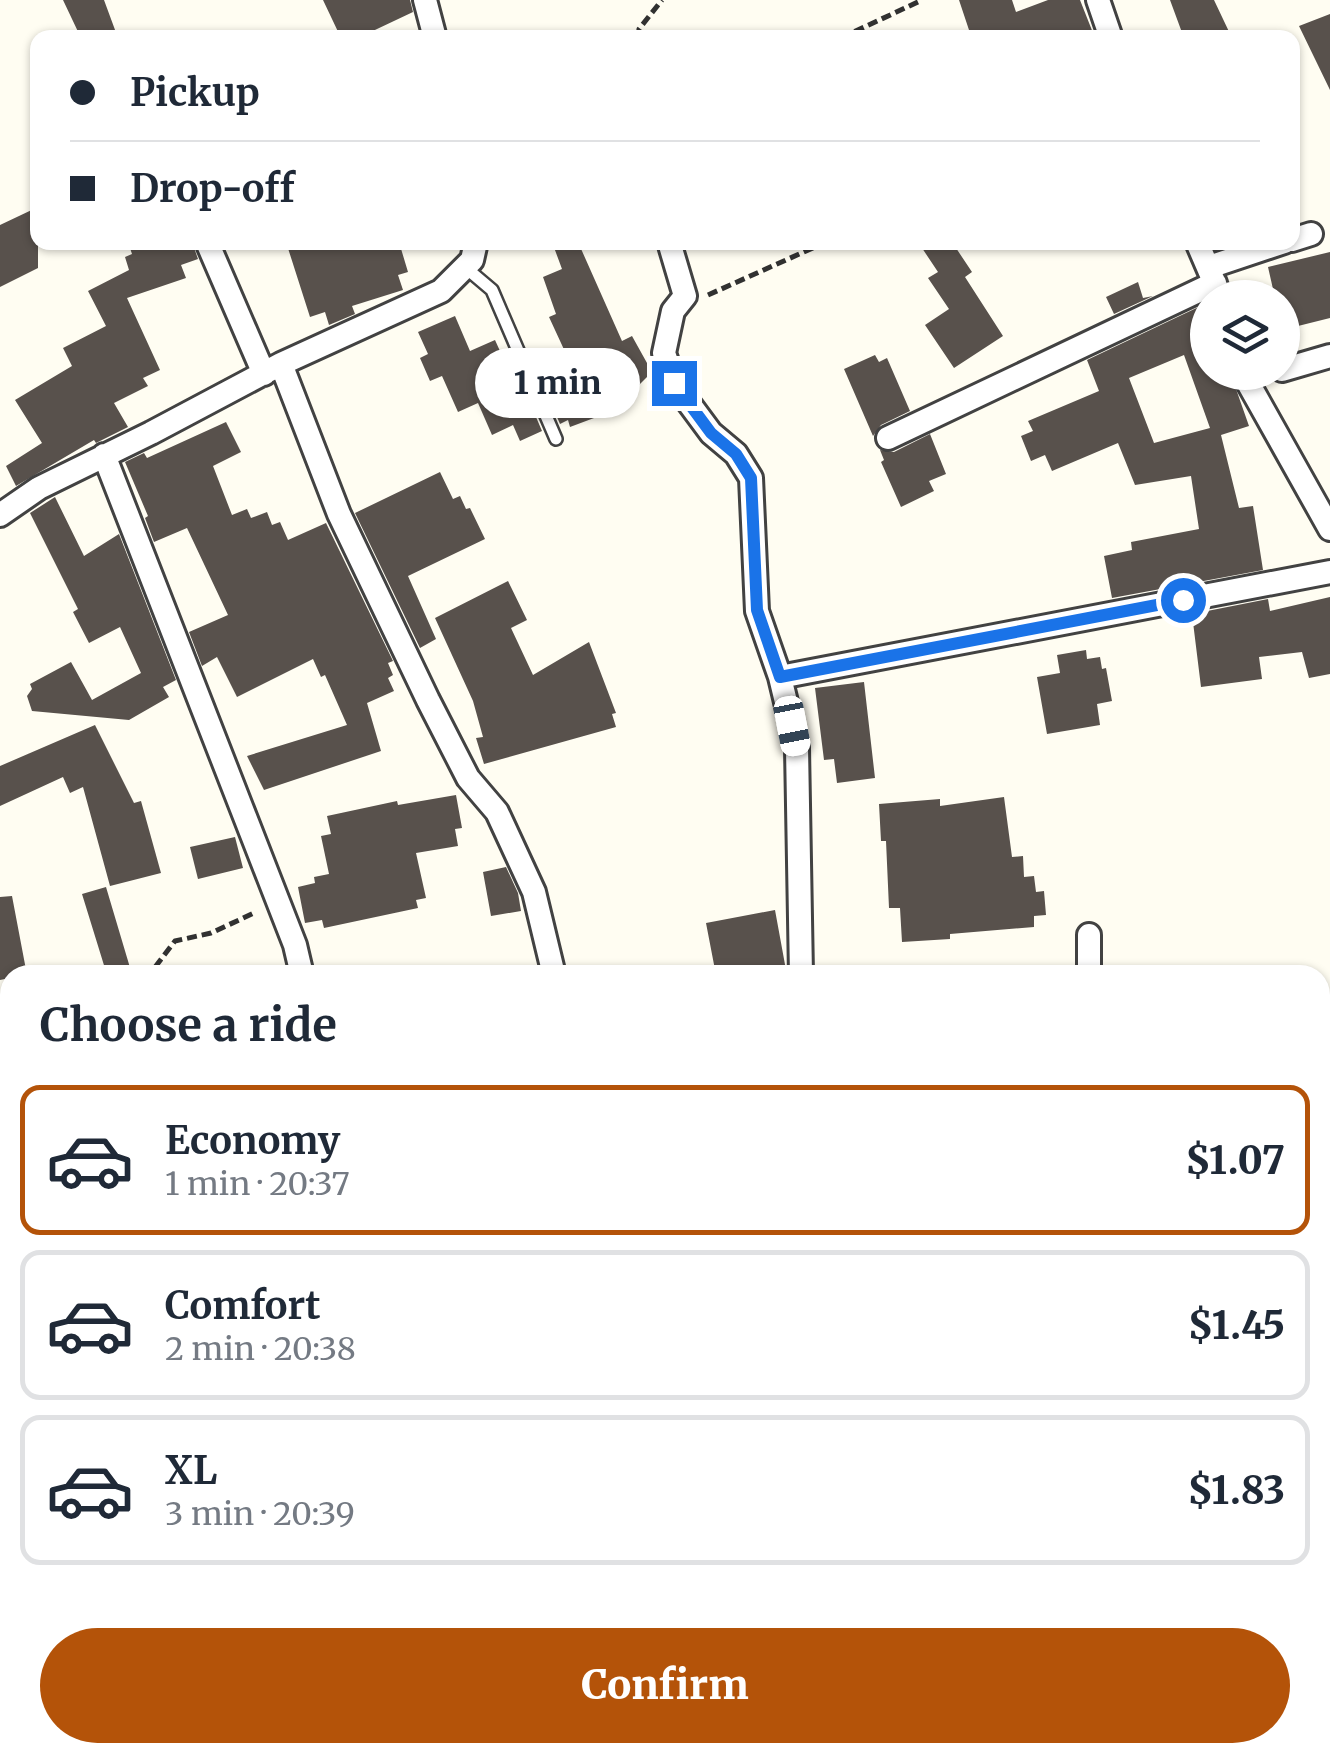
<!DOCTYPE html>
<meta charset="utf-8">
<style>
body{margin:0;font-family:Merriweather,serif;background:#f2f2f3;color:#1f2937;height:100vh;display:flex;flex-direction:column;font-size:38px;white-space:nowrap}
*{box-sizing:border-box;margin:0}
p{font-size:32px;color:#747a83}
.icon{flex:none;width:55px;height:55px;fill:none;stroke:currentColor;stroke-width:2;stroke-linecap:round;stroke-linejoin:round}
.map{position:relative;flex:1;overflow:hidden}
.details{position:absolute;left:0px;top:965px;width:1330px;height:798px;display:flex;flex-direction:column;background:#fff;border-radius:30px 30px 0 0;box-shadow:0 2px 8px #0004}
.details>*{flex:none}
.top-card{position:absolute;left:30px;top:30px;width:1270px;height:220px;border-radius:20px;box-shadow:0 2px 8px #0004;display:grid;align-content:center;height:220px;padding:0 40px;background:#fff}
.buttons{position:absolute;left:1190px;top:280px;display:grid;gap:20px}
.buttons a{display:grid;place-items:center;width:110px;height:110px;border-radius:50%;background:#fff;box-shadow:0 2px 8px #0004;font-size:50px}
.end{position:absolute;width:45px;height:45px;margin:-22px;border:12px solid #1a73e8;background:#fff;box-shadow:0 0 0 5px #fff}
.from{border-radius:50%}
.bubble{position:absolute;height:70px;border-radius:35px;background:#fff;box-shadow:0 2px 8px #0004;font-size:32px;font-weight:800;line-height:70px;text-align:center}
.car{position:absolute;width:30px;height:60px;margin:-30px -15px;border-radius:12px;box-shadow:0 0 8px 2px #0007;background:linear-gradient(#fff 24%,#345 0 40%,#fff 0 76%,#345 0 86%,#fff 0)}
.top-card b{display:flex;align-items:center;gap:35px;height:95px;font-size:38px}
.top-card b+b{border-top:2px solid #e0e1e3}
.top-card i{width:25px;height:25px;background:#1f2937}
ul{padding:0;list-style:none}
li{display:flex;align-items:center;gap:30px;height:150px;margin:0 20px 15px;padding:0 20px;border:5px solid #e0e1e3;border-radius:20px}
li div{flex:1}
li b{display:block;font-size:38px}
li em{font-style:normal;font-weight:800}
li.selected{border-color:#b45309}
li>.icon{width:90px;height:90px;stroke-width:1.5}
h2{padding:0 40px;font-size:45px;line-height:120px}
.button{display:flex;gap:20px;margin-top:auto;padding:20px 40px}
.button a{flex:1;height:115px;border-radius:60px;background:#b45309;color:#fff;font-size:40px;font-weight:800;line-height:115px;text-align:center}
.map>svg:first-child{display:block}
.building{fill:#58514c;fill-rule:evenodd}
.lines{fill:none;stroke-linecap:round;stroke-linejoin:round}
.service-casing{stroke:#424242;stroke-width:16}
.minor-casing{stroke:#424242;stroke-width:28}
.path{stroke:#313131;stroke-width:5;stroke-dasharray:10 5;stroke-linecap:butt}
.service{stroke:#fff;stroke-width:11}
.minor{stroke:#fff;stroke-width:22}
.route{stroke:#1a73e8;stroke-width:12}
</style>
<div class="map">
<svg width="1330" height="1762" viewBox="0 0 1330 1762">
<rect width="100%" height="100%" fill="#fffdf2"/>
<!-- building -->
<path class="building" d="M 63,0 L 104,0 L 118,38 L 81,38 Z
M 323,0 L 410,0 L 413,12 L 358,38 L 341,38 Z
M 959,0 L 1012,0 L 1016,12 L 1048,0 L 1080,0 L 1095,38 L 955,38 L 969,30 Z
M 1170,0 L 1214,0 L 1232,38 L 1184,38 Z
M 1330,14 L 1330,90 L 1299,26 Z
M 38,207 L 38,268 L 0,287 L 0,225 Z
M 128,242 L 192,242 L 198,259 L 181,265 L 186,278 L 127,298 L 160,370 L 143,378 L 148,386 L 114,403 L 128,427 L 96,443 L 94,440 L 16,486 L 6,466 L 42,443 L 15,400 L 72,366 L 63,348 L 106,326 L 88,291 L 129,270 L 125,257 L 132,254 Z
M 286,242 L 399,242 L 408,272 L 398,275 L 403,290 L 352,306 L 355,314 L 329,325 L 325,312 L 310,317 Z
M 552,242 L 578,242 L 622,341 L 632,336 L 652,372 L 635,389 L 590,407 L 594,418 L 570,427 L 568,420 L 560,424 L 542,382 L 573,369 L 549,317 L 556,314 L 543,277 L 562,269 Z
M 918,242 L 952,242 L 972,272 L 965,277 L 1003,336 L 954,368 L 925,325 L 949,309 L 928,278 L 938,272 Z
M 1330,252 L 1330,318 L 1282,330 L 1282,298 L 1275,298 L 1268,267 Z
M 1138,282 L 1143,298 L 1153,296 L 1114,314 L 1106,297 Z
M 1207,303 L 1208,372 L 1230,372 L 1249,426 L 1221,435 L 1239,508 L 1253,506 L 1263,570 L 1112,598 L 1104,556 L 1132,550 L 1131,542 L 1199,529 L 1191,476 L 1135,485 L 1118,443 L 1052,471 L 1045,455 L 1031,461 L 1021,436 L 1033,431 L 1028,421 L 1099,391 L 1087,360 ZM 1184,355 L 1210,428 L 1154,443 L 1129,378 Z
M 455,316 L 470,351 L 495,340 L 518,391 L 524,389 L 542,431 L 520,441 L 513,425 L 492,435 L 478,403 L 458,412 L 442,376 L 430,381 L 420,358 L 428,354 L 418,332 Z
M 875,355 L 879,362 L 887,358 L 910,411 L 881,425 L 873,436 L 844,369 Z
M 226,422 L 241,452 L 213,466 L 232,515 L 247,509 L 251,518 L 267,512 L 272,525 L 280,522 L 288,540 L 326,523 L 393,661 L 388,663 L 393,675 L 388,678 L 394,691 L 367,703 L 381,751 L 264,790 L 247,756 L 347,725 L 325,675 L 321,677 L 313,659 L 237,697 L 217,657 L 202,666 L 189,632 L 228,615 L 187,528 L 154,542 L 145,518 L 148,516 L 125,462 L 144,453 L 147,458 Z
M 930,434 L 946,474 L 929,481 L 934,491 L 901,507 L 881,462 L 884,460 L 880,450 L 894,452 Z
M 440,472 L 453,499 L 460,496 L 466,509 L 470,508 L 485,539 L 408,576 L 436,639 L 420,648 L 355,513 Z
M 55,497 L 84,556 L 119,534 L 176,680 L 163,687 L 169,697 L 129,720 L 32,711 L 27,696 L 32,689 L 30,684 L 71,662 L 92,700 L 141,673 L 120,627 L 89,643 L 73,612 L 78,609 L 30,513 Z
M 508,581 L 527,620 L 511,628 L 533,675 L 589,642 L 616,713 L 612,714 L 616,727 L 484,764 L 476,738 L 483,737 L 473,701 L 435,618 Z
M 1330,597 L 1330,674 L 1309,678 L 1302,652 L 1259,657 L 1262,679 L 1201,687 L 1192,614 L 1268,599 L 1270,611 Z
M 1086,650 L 1087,659 L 1100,657 L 1102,669 L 1106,668 L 1112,701 L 1097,704 L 1100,725 L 1047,734 L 1037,677 L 1060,673 L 1057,655 Z
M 864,682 L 875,778 L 837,783 L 834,759 L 824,760 L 815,688 Z
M 95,725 L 134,803 L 141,801 L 161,873 L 110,886 L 83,787 L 70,793 L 63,777 L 0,806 L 0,766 Z
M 456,795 L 462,828 L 455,829 L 458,846 L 416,853 L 426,898 L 416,900 L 418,908 L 324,928 L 322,920 L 305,923 L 298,887 L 315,883 L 314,877 L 329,874 L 321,836 L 331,834 L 327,816 L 397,801 L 398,805 Z
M 1004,797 L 1012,857 L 1023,856 L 1024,877 L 1034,876 L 1036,892 L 1044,891 L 1046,915 L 1034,916 L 1034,927 L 950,934 L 950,939 L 902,942 L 900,908 L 889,908 L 886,841 L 881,841 L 879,804 L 940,799 L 940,806 Z
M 235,837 L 243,868 L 198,879 L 190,847 Z
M 506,867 L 518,893 L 521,911 L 491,916 L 483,872 Z
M 106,887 L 131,971 L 118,975 L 107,975 L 82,894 Z
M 12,896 L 27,975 L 10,975 L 10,978 L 0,980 L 0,897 Z
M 775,910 L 786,970 L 758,975 L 716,975 L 706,923 Z"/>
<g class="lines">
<!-- service casing -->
<g class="service-casing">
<path id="service" d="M 466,268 L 492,290 L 556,439"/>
</g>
<!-- minor casing -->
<g class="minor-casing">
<path id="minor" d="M 425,0 L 435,38
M 1098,0 L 1111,38
M 1292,240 L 1311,234
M 207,242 L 264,374
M 669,242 L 685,296 L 673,311 L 664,353 L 674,383 L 711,433 L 736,454 L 751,478 L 757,611 L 780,677 L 797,748 L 801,975
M 1197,242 L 1221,298
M 1209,267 L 1284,242
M 281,364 L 339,514 L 428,700 L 468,778 L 497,812 L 534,892 L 554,975
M 1282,370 L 1330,356
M 1246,372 L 1247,381 L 1330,529
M 888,438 L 1215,283
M 104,455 L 295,945 L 302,975
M 0,515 L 39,488 L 151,433 L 281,364 L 441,291 L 472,260 L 476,242
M 780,677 L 1330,572
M 1089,935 L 1089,975
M 1320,1578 L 1330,1574
M 0,1672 L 10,1669
M 519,1762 L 520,1752
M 746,1762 L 750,1752
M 903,1762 L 907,1752
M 1010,1762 L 1012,1752"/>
</g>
<!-- path -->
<path class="path" d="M 638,38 L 639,29 L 662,0
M 841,38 L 922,0
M 708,295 L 826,242
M 143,975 L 152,971 L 175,941 L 211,933 L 254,913"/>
<!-- service -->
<use href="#service" class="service"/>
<!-- minor -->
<use href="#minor" class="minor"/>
</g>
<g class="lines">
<!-- route -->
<path class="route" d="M 674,383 L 711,433 L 736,454 L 751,478 L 757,610 L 780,677 L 1183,600"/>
</g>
</svg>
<div class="buttons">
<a><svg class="icon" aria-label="layers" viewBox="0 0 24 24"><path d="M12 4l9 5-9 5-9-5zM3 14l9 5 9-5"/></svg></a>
</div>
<i class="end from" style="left:1183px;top:600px"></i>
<i class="end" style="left:674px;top:383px"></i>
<div class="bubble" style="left:475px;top:348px;width:165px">1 min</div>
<i class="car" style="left:792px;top:726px;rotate:169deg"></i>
<div class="top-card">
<b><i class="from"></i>Pickup</b>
<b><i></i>Drop-off</b>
</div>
<section class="details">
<h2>Choose a ride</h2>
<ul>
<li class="selected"><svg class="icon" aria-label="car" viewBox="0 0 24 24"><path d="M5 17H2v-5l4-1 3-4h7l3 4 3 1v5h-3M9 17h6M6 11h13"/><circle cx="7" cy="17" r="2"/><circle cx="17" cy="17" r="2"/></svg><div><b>Economy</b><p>1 min · 20:37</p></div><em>$1.07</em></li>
<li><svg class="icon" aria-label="car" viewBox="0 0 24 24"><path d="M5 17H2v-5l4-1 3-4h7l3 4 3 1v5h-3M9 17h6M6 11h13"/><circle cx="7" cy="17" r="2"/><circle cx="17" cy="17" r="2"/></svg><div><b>Comfort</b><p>2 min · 20:38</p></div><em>$1.45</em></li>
<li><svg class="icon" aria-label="car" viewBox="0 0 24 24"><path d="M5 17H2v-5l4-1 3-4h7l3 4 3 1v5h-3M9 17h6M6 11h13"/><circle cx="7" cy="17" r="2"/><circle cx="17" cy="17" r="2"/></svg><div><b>XL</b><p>3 min · 20:39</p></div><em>$1.83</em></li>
</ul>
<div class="button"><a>Confirm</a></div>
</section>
</div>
